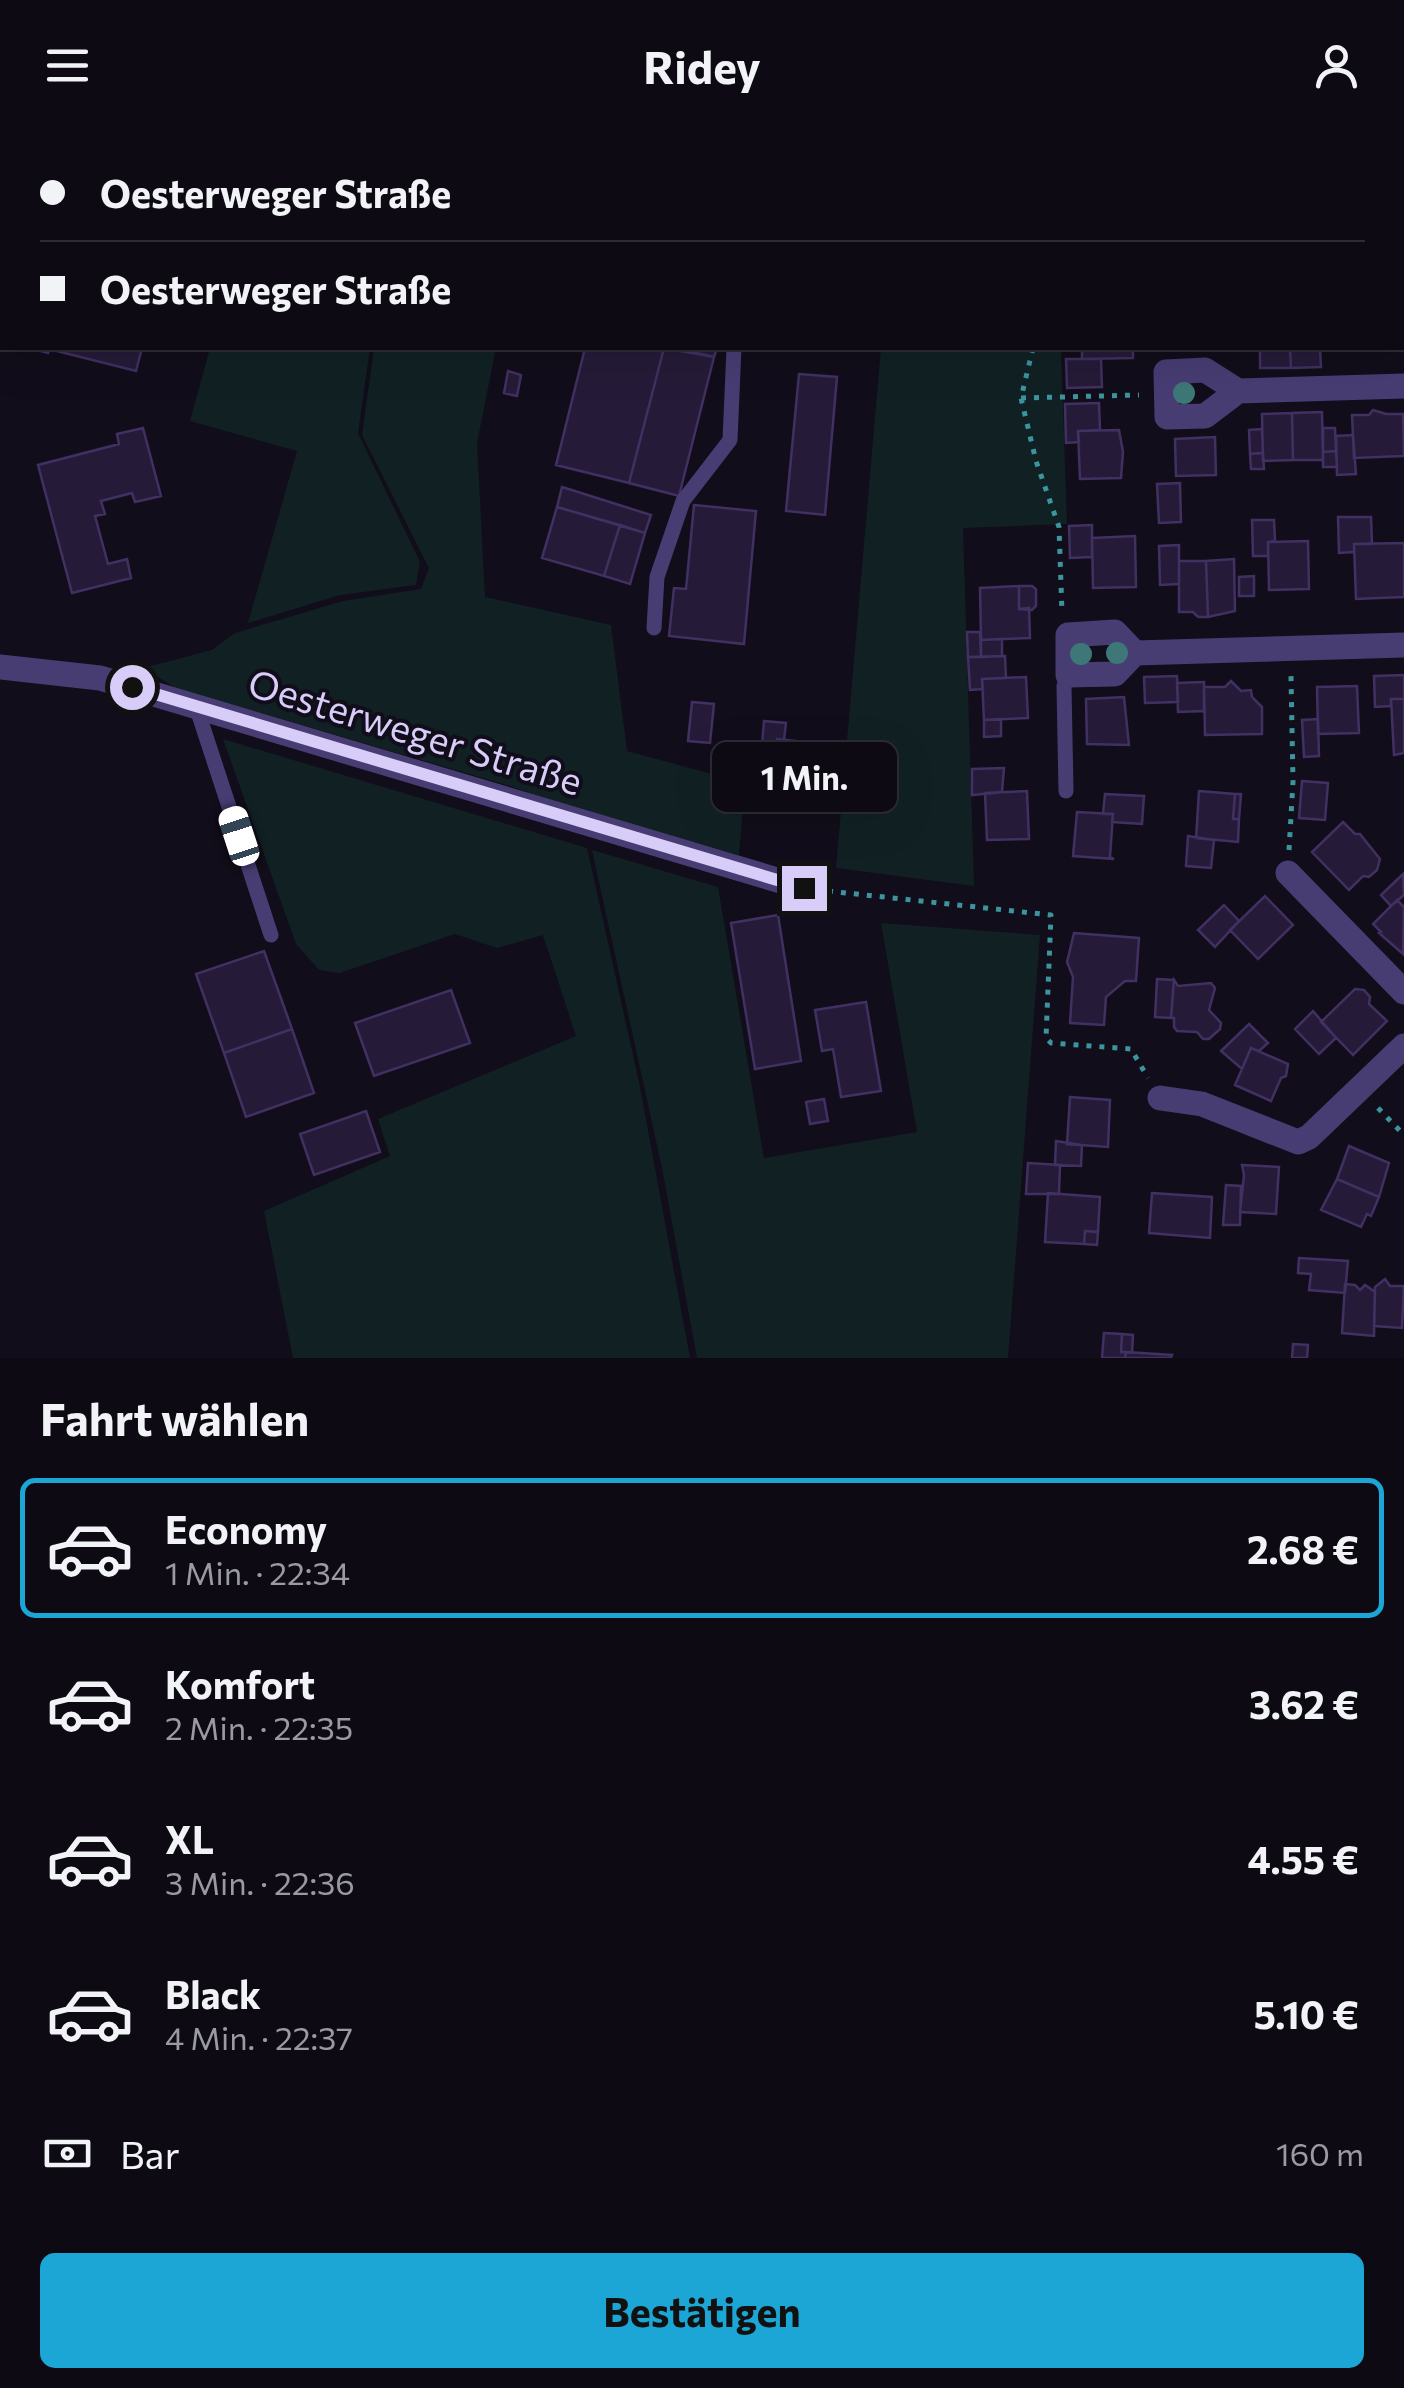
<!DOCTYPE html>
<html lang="de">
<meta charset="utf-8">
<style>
body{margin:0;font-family:Commissioner,sans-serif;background:#16131d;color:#f1f3f6;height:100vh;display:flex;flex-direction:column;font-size:38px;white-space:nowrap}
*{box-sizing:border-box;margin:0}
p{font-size:32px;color:#9a9aa0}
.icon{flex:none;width:55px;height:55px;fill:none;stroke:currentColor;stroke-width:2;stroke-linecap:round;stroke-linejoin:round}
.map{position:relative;height:1228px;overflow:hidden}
.details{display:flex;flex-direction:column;background:#0d0a14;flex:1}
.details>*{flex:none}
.guide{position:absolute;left:0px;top:0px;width:1405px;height:220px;box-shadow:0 10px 40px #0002,0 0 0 2px #2d2b34;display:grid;align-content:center;height:220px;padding:0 40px;background:#0d0a14}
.end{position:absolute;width:45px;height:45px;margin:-22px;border:12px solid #d8ccf8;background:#111;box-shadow:0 0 0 5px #111}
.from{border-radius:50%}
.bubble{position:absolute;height:70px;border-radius:15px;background:#0d0a14;box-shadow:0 10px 40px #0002,0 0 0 2px #2d2b34;font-size:32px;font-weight:700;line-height:70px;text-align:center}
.car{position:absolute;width:30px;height:60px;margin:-30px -15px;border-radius:12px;box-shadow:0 0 8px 2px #0007;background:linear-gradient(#fff 24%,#345 0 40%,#fff 0 76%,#345 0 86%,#fff 0)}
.guide b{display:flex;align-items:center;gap:35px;height:95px;font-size:38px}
.guide b+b{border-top:2px solid #2d2b34}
.guide i{width:25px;height:25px;background:#f1f3f6}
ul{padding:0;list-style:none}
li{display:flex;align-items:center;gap:30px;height:140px;margin:0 20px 15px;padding:0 20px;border:5px solid transparent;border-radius:15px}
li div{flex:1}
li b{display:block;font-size:38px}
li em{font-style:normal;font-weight:700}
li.on{border-color:#1ba6d5}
li>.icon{width:90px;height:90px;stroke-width:1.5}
h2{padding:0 40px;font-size:45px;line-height:120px}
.pay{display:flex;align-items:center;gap:25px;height:110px;padding:0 40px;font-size:38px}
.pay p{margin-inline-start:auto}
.button{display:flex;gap:20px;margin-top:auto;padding:20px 40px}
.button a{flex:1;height:115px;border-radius:15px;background:#1ba6d5;color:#111;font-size:40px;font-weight:700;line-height:115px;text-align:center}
header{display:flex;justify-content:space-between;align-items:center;height:130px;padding:0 40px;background:#0d0a14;font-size:45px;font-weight:700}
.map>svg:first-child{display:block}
.green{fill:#112123}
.building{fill:#251b38;stroke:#413061;stroke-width:2.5}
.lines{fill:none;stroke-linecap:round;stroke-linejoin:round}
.path{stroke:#3b949e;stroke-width:5;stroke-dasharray:5 8;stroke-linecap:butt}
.service{stroke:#483d73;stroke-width:15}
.minor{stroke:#483d73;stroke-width:25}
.tree{fill:#3e7777}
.route{stroke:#d8ccf8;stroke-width:12}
.labels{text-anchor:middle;stroke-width:8;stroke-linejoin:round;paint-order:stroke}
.street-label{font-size:38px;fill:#d8ccf8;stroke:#110d1a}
</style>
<header><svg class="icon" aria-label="menu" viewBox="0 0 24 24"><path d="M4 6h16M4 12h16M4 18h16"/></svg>Ridey<svg class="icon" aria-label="person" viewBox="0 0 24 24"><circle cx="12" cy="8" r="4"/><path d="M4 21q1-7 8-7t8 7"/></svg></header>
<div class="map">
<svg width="1404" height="1228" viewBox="0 0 1404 1228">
<rect width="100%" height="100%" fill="#110d1a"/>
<!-- green -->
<path class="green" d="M 65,0 L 734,0 L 64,2 Z
M 210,218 L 370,218 L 358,303 L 420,432 L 416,455 L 340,465 L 248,493 L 297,321 L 190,291 Z
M 374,218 L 496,218 L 477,313 L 485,467 L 611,495 L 627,621 L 745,653 L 739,725 L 587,683 L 510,656 L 176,558 L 143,538 L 212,520 L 235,503 L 343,471 L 421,459 L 429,438 L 362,305 Z
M 881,218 L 1061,218 L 1067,394 L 963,398 L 974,756 L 836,738 Z
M 223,609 L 587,718 L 640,957 L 690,1228 L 293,1228 L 264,1081 L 390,1026 L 378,989 L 576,906 L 543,805 L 497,818 L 455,804 L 340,843 L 319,840 L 296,814 Z
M 592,720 L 718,757 L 764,1028 L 917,1002 L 881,793 L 1040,805 L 1008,1228 L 697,1228 L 662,1038 Z"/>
<!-- building -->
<path class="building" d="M 0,106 L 2,106 L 2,210 L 0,210 Z
M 30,218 L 142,218 L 136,241 L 49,219 L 48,223 Z
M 585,218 L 664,218 L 629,353 L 556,335 Z
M 664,218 L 714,227 L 679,366 L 629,353 Z
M 675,218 L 717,218 L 714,227 Z
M 1082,218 L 1133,218 L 1133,228 L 1082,229 Z
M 1260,218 L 1290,218 L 1291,238 L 1260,238 Z
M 1290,218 L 1320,218 L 1321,237 L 1291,238 Z
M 1066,229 L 1101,229 L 1102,257 L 1067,258 Z
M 508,241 L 521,245 L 517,266 L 504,263 Z
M 799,244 L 837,247 L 825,385 L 786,381 Z
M 1099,273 L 1100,300 L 1078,301 L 1079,312 L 1066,313 L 1065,274 Z
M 1373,280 L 1386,284 L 1403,284 L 1404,326 L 1354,328 L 1352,285 L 1369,285 Z
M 1322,282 L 1323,330 L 1293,330 L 1292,283 Z
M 1292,283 L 1293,330 L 1263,331 L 1262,284 Z
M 143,298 L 161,366 L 135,372 L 132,363 L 101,371 L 105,384 L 95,386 L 108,434 L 127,429 L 131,448 L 72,463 L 38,335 L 119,314 L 117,304 Z
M 1323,298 L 1335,298 L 1336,321 L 1323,322 Z
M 1262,299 L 1263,323 L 1250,324 L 1249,300 Z
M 1119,300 L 1123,322 L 1121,348 L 1080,349 L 1078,301 Z
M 1353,305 L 1356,344 L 1337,345 L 1336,306 Z
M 1215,307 L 1216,345 L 1176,346 L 1175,309 Z
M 1336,321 L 1337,337 L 1323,337 L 1323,322 Z
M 1263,323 L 1264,339 L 1251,339 L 1250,324 Z
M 1180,353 L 1181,392 L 1159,393 L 1157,354 Z
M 562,357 L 651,385 L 645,403 L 557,377 Z
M 694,375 L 756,381 L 744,514 L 669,506 L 674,458 L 686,459 Z
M 557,377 L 620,395 L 604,446 L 542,428 Z
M 1338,387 L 1371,387 L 1372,414 L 1354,414 L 1354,422 L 1339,423 Z
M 1252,390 L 1274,390 L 1275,411 L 1268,412 L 1268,426 L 1253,426 Z
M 620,395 L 645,403 L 630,454 L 604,446 Z
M 1092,395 L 1092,427 L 1070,428 L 1069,396 Z
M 1135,406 L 1136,457 L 1093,458 L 1092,408 Z
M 1308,411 L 1309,459 L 1269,460 L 1268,412 Z
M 1404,413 L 1404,467 L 1356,469 L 1354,414 Z
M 1179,415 L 1179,454 L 1160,455 L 1159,416 Z
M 1234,429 L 1235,481 L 1208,487 L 1206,431 Z
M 1179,431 L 1206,431 L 1208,487 L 1198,487 L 1193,482 L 1179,482 Z
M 1254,446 L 1254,466 L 1239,466 L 1239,447 Z
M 1019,456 L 1019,479 L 1029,478 L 1030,508 L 981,510 L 980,458 Z
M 1019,456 L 1032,456 L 1036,459 L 1036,476 L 1032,480 L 1019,479 Z
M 967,502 L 980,502 L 981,527 L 968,527 Z
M 1002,509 L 1002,526 L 981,527 L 981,510 Z
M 1005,526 L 1006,548 L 982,549 L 983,559 L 970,560 L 968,527 Z
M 1404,545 L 1404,569 L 1391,569 L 1391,576 L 1375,577 L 1374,546 Z
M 1177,546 L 1178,572 L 1145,573 L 1144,547 Z
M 1026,547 L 1028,588 L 984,590 L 982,549 Z
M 1231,551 L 1241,561 L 1251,560 L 1252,567 L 1262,577 L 1262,604 L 1205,605 L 1204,557 L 1225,557 Z
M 1204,552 L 1204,581 L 1178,582 L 1177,553 Z
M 1357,556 L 1359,603 L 1318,604 L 1317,557 Z
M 1124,567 L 1129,615 L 1087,614 L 1086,569 Z
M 1391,569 L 1404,569 L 1404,623 L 1394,625 Z
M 692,572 L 714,574 L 710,613 L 688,611 Z
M 1001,589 L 1001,606 L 984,607 L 984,590 Z
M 1318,589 L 1319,626 L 1304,627 L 1302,590 Z
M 764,591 L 786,593 L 784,610 L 777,609 L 775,627 L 761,626 Z
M 777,609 L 815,613 L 814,628 L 822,629 L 820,651 L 815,651 L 813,671 L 772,667 Z
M 1004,638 L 1002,662 L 972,665 L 972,639 Z
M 1302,651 L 1328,653 L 1325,690 L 1299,688 Z
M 1027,661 L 1029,709 L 987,710 L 985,663 Z
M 1199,661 L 1235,664 L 1233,689 L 1239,689 L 1238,712 L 1196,708 Z
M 1105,664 L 1144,666 L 1142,694 L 1112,692 L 1113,684 L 1103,684 Z
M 1235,664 L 1241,664 L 1239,689 L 1233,689 Z
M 1077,682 L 1113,684 L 1110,727 L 1114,729 L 1073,726 Z
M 1343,692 L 1355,704 L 1360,704 L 1380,729 L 1377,740 L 1369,747 L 1363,746 L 1349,760 L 1312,722 Z
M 1188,706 L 1214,710 L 1211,738 L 1186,736 Z
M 1403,744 L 1404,765 L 1391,776 L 1381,765 Z
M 1265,766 L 1293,795 L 1258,829 L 1230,800 Z
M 1397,770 L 1404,777 L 1403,824 L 1379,803 L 1381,802 L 1373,794 Z
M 1224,775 L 1239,791 L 1215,817 L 1198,800 Z
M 778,785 L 801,931 L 755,939 L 731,793 Z
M 1074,803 L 1139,808 L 1136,851 L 1125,851 L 1106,867 L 1104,895 L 1070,893 L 1073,847 L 1067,832 Z
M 264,821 L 292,899 L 224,923 L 196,844 Z
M 1157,849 L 1174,850 L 1171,888 L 1155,887 Z
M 1174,850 L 1178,856 L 1211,853 L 1215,858 L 1209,880 L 1221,893 L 1220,899 L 1209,909 L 1203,909 L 1197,902 L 1177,901 L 1174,897 L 1174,888 L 1171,888 Z
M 1355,859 L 1364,860 L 1370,867 L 1369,874 L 1387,891 L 1353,925 L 1321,892 Z
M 451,860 L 470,913 L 374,946 L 355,893 Z
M 866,872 L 881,961 L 841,967 L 833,919 L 822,921 L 815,880 Z
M 1313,881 L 1336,908 L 1319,924 L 1295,899 Z
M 1249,894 L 1268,913 L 1259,921 L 1251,918 L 1242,939 L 1221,921 Z
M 292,899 L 314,963 L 246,987 L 224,923 Z
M 1251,918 L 1288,934 L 1286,946 L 1281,948 L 1271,971 L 1235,955 Z
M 1070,967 L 1110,970 L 1108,1017 L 1067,1014 Z
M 824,969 L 828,991 L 810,994 L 806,972 Z
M 366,981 L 380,1022 L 314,1045 L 300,1004 Z
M 1056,1011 L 1082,1015 L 1081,1036 L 1055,1035 Z
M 1349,1016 L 1389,1033 L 1379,1067 L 1337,1049 Z
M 1028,1033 L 1060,1035 L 1059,1064 L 1026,1064 Z
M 1242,1035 L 1279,1037 L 1276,1084 L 1240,1082 L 1244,1045 Z
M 1337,1049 L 1379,1067 L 1371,1086 L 1367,1084 L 1361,1097 L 1321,1080 Z
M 1226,1055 L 1241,1056 L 1240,1095 L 1223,1095 Z
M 1048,1063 L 1100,1067 L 1098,1102 L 1085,1101 L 1084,1114 L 1045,1112 Z
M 1152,1063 L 1212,1067 L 1210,1108 L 1149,1103 Z
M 1085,1101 L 1098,1102 L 1097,1115 L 1084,1114 Z
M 1299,1128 L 1348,1131 L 1345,1163 L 1309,1160 L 1311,1144 L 1298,1143 Z
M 1385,1149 L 1390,1156 L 1404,1156 L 1402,1198 L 1374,1196 L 1375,1157 Z
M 1345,1154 L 1355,1155 L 1360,1160 L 1365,1155 L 1375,1162 L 1374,1206 L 1342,1203 Z
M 1104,1203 L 1122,1204 L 1121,1222 L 1126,1222 L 1125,1228 L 1102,1228 Z
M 1122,1204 L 1133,1205 L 1132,1223 L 1121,1222 Z
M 1293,1214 L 1308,1215 L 1307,1228 L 1292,1228 Z
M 1126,1222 L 1172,1225 L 1171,1228 L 1125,1228 Z"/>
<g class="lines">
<!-- path -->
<path class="path" d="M 1033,218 L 1021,268 L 1036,331 L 1059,397 L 1062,483
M 1021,268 L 1139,265
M 1289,720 L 1293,652 L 1291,546
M 828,761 L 1051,785 L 1046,908 L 1051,913 L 1131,919 L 1148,948
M 1378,978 L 1404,1005"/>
<!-- service -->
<path class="service" d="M 35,0 L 43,2
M 654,498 L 657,447 L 683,371 L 730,310 L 734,218
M 196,576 L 271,805
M 1066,661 L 1064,556 L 1068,545"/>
<!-- minor -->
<path class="minor" d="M 1051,0 L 1051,2
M 1110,0 L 1113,2
M 1317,2 L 1398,0
M 1238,261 L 1205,286 L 1167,287 L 1166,242 L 1205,240 L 1238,261 L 1404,256
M 1135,523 L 1115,502 L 1068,505 L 1068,545 L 1115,544 L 1135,523 L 1404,515
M 0,537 L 100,548 L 804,758
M 1288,743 L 1404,862
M 1160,968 L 1202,974 L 1298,1012 L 1309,1007 L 1404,916"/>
</g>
<!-- trees -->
<g class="tree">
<circle cx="1184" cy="263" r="11"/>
<circle cx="1117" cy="523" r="11"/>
<circle cx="1081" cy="524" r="11"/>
</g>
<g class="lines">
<!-- route -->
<path class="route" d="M 132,557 L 804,758"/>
</g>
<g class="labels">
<!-- street labels -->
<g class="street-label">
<text transform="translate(415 603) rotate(17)" y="13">Oesterweger Straße</text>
</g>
</g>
</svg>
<i class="end from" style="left:132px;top:557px"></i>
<i class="end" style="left:804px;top:758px"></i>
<div class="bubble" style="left:712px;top:612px;width:185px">1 Min.</div>
<i class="car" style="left:239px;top:706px;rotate:342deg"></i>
<div class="guide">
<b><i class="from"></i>Oesterweger Straße</b>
<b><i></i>Oesterweger Straße</b>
</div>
</div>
<section class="details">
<h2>Fahrt wählen</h2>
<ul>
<li class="on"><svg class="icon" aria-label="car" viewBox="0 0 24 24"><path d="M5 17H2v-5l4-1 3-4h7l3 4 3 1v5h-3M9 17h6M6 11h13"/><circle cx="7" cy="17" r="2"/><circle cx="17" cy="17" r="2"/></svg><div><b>Economy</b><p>1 Min. · 22:34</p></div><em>2.68 €</em></li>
<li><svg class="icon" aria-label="car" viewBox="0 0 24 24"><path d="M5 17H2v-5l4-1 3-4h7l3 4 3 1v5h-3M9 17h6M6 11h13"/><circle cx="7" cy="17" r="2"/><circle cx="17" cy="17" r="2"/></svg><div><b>Komfort</b><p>2 Min. · 22:35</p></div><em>3.62 €</em></li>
<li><svg class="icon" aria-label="car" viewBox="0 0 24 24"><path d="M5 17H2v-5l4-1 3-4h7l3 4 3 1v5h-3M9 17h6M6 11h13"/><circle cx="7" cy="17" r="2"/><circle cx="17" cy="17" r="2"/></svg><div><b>XL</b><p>3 Min. · 22:36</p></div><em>4.55 €</em></li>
<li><svg class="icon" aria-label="car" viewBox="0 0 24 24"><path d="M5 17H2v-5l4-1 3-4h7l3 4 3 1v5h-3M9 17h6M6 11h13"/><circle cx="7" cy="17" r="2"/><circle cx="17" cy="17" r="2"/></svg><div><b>Black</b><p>4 Min. · 22:37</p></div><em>5.10 €</em></li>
</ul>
<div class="pay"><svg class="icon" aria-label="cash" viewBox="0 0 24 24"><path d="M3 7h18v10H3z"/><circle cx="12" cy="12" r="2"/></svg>Bar<p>160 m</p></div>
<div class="button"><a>Bestätigen</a></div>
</section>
